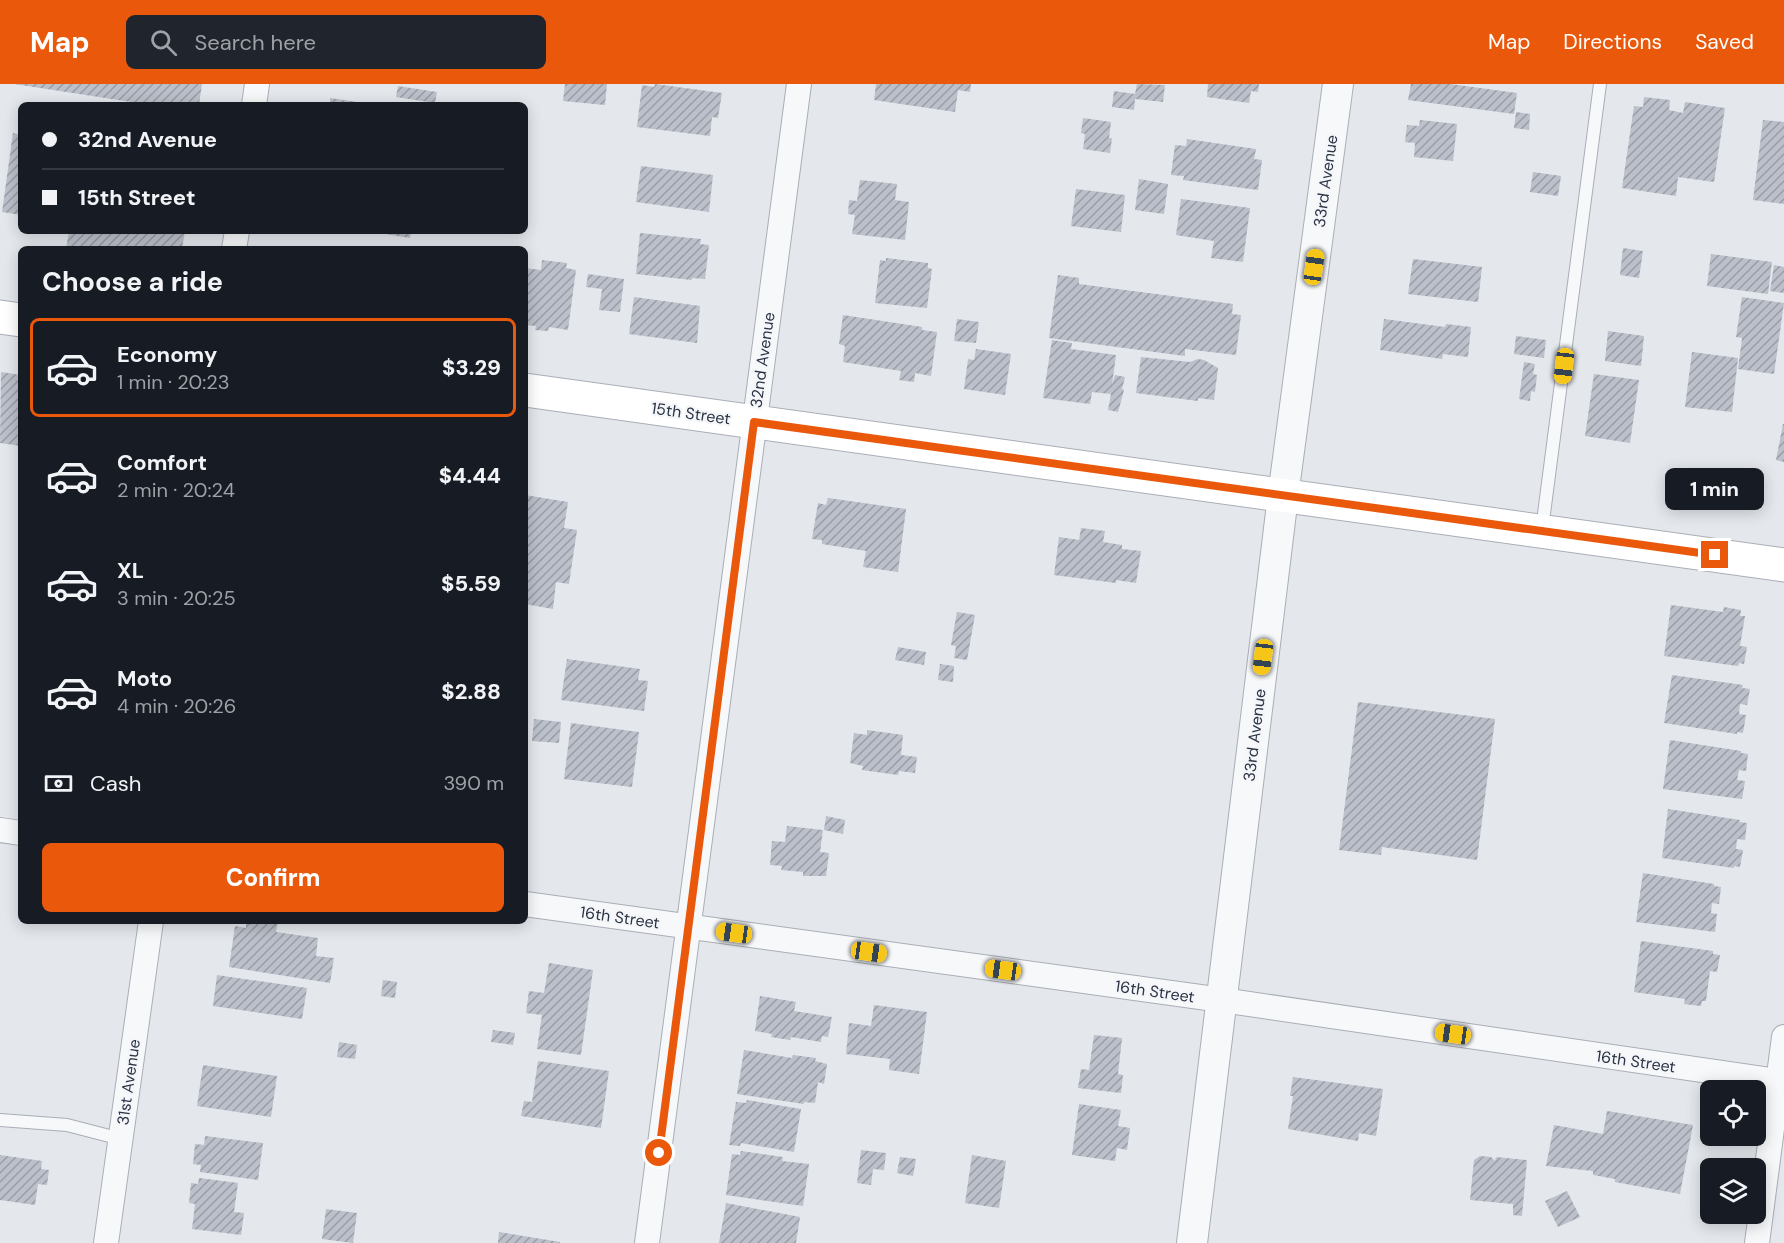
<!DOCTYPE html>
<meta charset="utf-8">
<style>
body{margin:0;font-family:"DM Sans",sans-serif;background:#20242c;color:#f1f3f6;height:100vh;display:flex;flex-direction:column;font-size:22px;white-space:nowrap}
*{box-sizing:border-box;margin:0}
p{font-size:20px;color:#9ea1a6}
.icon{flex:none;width:33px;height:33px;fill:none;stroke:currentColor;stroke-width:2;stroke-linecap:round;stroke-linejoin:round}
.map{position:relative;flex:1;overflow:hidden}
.sheet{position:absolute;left:18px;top:162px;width:510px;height:678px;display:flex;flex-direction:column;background:#171b24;border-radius:9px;box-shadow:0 3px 15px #0003}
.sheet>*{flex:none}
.banner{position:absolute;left:18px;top:18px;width:510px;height:132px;border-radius:9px;box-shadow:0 3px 15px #0003;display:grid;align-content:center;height:132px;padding:0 24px;background:#171b24}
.tools{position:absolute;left:1700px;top:996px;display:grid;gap:12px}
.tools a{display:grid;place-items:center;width:66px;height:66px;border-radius:9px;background:#171b24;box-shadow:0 3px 15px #0003;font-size:30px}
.end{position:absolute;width:27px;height:27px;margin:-14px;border:8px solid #ea580c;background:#fff;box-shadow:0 0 0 3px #fff}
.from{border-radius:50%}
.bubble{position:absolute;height:42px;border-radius:9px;background:#171b24;box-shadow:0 3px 15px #0003;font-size:20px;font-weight:800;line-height:42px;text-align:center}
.car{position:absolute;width:18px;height:36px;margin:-18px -9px;border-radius:8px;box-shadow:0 0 4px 2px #0007;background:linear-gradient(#f5c518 24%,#345 0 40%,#f5c518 0 76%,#345 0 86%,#f5c518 0)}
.banner b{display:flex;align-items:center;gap:21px;height:57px;font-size:22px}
.banner b+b{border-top:2px solid #363941}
.banner i{width:15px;height:15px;background:#f1f3f6}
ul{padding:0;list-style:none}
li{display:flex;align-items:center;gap:18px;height:99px;margin:0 12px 9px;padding:0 12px;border:3px solid transparent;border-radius:9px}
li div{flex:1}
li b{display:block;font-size:22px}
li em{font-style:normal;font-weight:800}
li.selected{border-color:#ea580c}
li>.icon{width:54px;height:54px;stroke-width:1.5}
h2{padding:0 24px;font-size:27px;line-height:72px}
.pay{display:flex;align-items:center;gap:15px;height:66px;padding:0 24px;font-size:22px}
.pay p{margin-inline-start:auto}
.button{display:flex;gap:12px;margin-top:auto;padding:12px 24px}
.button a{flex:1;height:69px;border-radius:9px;background:#ea580c;color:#fff;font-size:24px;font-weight:800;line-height:69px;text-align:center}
header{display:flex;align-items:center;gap:36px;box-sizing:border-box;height:84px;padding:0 30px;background:#ea580c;color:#fff}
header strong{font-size:28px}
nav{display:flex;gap:33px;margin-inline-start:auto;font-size:21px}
.search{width:420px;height:54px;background:#20242c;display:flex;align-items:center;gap:15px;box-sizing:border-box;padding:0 21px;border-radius:9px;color:#9ea1a6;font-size:22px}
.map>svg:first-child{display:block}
.building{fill:url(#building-hatch)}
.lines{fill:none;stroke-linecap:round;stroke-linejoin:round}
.service-casing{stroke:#a9aeb7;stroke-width:14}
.minor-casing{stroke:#a9aeb7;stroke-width:26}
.tertiary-casing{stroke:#a9aeb7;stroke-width:32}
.secondary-casing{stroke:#a9aeb7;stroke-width:35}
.service{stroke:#f7f8fa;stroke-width:12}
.minor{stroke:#f7f8fa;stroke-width:24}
.tertiary{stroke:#f7f8fa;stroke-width:30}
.secondary{stroke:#fff;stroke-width:33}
.route{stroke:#ea580c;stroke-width:8}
.labels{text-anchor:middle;stroke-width:4.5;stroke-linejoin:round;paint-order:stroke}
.street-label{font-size:16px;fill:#2b3445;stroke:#f4f6f9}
</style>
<header>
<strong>Map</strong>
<div class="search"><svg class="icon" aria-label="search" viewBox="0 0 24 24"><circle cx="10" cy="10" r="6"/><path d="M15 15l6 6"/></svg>Search here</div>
<nav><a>Map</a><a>Directions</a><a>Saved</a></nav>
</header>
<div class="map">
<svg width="1784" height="1159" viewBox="0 0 1784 1159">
<defs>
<pattern id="building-hatch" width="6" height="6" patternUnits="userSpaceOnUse" patternTransform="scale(1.5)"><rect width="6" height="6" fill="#bbc0ca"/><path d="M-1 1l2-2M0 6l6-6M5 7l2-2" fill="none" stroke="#989da6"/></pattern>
</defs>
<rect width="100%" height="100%" fill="#e4e7ec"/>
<!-- building -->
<path class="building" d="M 14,0 L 202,0 L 199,21 L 151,21 Z
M 565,0 L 607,0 L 605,21 L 563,17 Z
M 655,0 L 722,9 L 718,34 L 712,33 L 710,52 L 637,43 L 642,1 L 654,3 Z
M 876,0 L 971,0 L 970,8 L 958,6 L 955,28 L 874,16 Z
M 1137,0 L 1165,1 L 1163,18 L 1135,15 L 1134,26 L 1112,23 L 1114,7 L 1135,10 Z
M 1208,0 L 1259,0 L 1258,8 L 1251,7 L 1249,19 L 1207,13 Z
M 1411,0 L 1450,0 L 1517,9 L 1514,30 L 1408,16 Z
M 398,2 L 437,8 L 435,19 L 396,13 Z
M 1644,13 L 1670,16 L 1669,26 L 1683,29 L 1685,18 L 1725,24 L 1714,98 L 1678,93 L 1676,112 L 1622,104 L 1634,22 L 1643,23 Z
M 330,14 L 371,20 L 371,21 L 330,21 Z
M 1516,28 L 1530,30 L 1529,46 L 1514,44 Z
M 1083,34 L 1111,38 L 1109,54 L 1112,54 L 1110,69 L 1083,65 L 1085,50 L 1081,49 Z
M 1420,36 L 1457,40 L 1453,77 L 1414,73 L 1415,59 L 1405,58 L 1407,41 L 1419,42 Z
M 1763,36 L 1784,38 L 1784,120 L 1753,116 Z
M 13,49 L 21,51 L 21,131 L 2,128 Z
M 1187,55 L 1256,65 L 1254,75 L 1262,76 L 1258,106 L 1183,96 L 1184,92 L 1171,91 L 1175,61 L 1186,62 Z
M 641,82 L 713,91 L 709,128 L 636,118 Z
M 1533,88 L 1561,92 L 1558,112 L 1530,108 Z
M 1139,95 L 1168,100 L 1164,130 L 1135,126 Z
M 860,96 L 897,100 L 895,116 L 909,118 L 905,156 L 852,150 L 855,131 L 848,130 L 849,116 L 857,117 Z
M 1076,105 L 1125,111 L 1121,148 L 1071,142 Z
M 1181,115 L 1250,124 L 1243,178 L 1211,174 L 1214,157 L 1176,151 Z
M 69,147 L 185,147 L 182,165 L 66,165 Z
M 367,147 L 411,147 L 410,154 Z
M 640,149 L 701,155 L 700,160 L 709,161 L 705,195 L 692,194 L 692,196 L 636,190 Z
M 1623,164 L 1643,167 L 1639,194 L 1620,191 Z
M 1711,170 L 1772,178 L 1768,210 L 1707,202 Z
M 886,174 L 928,179 L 928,184 L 932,185 L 927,224 L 875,219 L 880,176 L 886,177 Z
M 1413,175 L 1482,183 L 1478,218 L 1408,210 Z
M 542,176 L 567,179 L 566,184 L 576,186 L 568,246 L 549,243 L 548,247 L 535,246 L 536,242 L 525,241 L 525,184 L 541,186 Z
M 1774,181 L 1784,183 L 1784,209 L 1770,207 Z
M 588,190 L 624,195 L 620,228 L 599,226 L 602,205 L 586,203 Z
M 1058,191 L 1079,194 L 1079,200 L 1233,220 L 1232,230 L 1241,231 L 1236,271 L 1185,265 L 1185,272 L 1049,254 Z
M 634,213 L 700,222 L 697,259 L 629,250 Z
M 1742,213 L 1784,219 L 1774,290 L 1738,285 L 1742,254 L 1736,253 Z
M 843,231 L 922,243 L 922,246 L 937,248 L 931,292 L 915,289 L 914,298 L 899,296 L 901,287 L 843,278 L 845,262 L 839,260 Z
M 957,235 L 979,238 L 976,259 L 954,257 Z
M 1384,235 L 1445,243 L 1446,240 L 1471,243 L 1468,273 L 1443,270 L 1442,275 L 1380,266 Z
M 1608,247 L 1644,252 L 1641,282 L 1605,277 Z
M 1516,252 L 1546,256 L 1544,274 L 1514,270 Z
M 1052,256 L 1072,259 L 1071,265 L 1116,271 L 1112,301 L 1115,291 L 1125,293 L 1122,305 L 1124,306 L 1118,328 L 1108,326 L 1111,310 L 1092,308 L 1090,320 L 1043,314 Z
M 976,265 L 1011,270 L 1005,311 L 964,305 L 968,275 L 974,276 Z
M 1692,268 L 1738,274 L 1732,328 L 1685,323 Z
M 1141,273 L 1190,278 L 1198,275 L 1204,276 L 1218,284 L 1214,316 L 1198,314 L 1198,317 L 1136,309 Z
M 1524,278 L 1535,280 L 1533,290 L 1537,291 L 1535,308 L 1531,307 L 1530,317 L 1519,315 Z
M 1,288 L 21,291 L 21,362 L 0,359 Z
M 1594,290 L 1639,296 L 1630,359 L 1585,352 Z
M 1783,340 L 1784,340 L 1784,378 L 1776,376 Z
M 525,411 L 568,418 L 564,444 L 577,446 L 569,500 L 556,498 L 553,525 L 525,520 Z
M 828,414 L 906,425 L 898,488 L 863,483 L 866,467 L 822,460 L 822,456 L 812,455 L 818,419 L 826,421 Z
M 1081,444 L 1105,447 L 1103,458 L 1122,461 L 1122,465 L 1141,467 L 1136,499 L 1116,496 L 1116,499 L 1054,491 L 1059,453 L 1079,456 Z
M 1671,521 L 1723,528 L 1724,523 L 1741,526 L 1740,532 L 1745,532 L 1740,562 L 1747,563 L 1744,580 L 1739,579 L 1738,582 L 1664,572 Z
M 957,528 L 975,531 L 967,576 L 954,574 L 956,562 L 951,561 Z
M 898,563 L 926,568 L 924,581 L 895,576 Z
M 567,575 L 640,585 L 638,596 L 648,597 L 644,627 L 561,616 Z
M 940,580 L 954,582 L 953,598 L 938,596 Z
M 1672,591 L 1743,601 L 1742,604 L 1750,605 L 1747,621 L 1740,620 L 1739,630 L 1746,631 L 1743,649 L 1737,648 L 1737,650 L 1664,639 Z
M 1358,618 L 1495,635 L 1477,776 L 1382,763 L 1381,771 L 1339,766 Z
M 534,635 L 561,638 L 559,659 L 532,657 Z
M 571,639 L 639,648 L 632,703 L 564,695 Z
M 867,646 L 903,651 L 901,671 L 917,673 L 915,689 L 899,687 L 898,691 L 862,686 L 863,682 L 850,679 L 854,649 L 867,651 Z
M 1670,656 L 1741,667 L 1741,669 L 1748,670 L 1746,687 L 1739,686 L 1737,696 L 1745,697 L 1742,715 L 1663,705 Z
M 1668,725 L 1740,736 L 1739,738 L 1747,739 L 1745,756 L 1737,755 L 1736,765 L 1743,766 L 1740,783 L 1734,782 L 1734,784 L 1662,774 Z
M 826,732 L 845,736 L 843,750 L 824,746 Z
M 787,742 L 823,746 L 820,768 L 829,769 L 826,792 L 803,792 L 803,788 L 781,786 L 782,782 L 770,781 L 772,757 L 785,758 Z
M 1643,789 L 1714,800 L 1714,802 L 1721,803 L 1719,820 L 1712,819 L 1711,829 L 1717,830 L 1715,848 L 1636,838 Z
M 246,837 L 278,837 L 276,848 L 318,854 L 316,872 L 334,874 L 330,899 L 229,883 L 235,842 L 246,844 Z
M 1641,857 L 1713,867 L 1713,870 L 1720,871 L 1717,888 L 1710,887 L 1706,917 L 1702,917 L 1701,922 L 1684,920 L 1685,915 L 1634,908 Z
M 549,879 L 593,886 L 581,971 L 537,965 L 542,931 L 526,929 L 529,907 L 544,909 Z
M 217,891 L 307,904 L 302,935 L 213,922 Z
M 383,896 L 397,898 L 395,914 L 381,912 Z
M 760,912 L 796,918 L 794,927 L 832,933 L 828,953 L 822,952 L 821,958 L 791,953 L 790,956 L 771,953 L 772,950 L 755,947 Z
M 874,921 L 927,928 L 919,990 L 889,986 L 890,975 L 846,970 L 849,939 L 871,942 Z
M 493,946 L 515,949 L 513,961 L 491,958 Z
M 1094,951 L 1122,954 L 1118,990 L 1123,991 L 1121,1009 L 1078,1004 L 1081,985 L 1089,986 Z
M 339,958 L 357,961 L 355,975 L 337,973 Z
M 744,966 L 792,974 L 793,971 L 816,974 L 815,977 L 827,980 L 824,1000 L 818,998 L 815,1019 L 804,1018 L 804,1020 L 737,1010 Z
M 538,977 L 609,987 L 601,1044 L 521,1032 L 524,1017 L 532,1018 Z
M 203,981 L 277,992 L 271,1033 L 197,1022 Z
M 1293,993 L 1383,1005 L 1376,1052 L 1359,1049 L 1358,1057 L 1288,1045 L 1293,1012 L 1290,1012 Z
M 747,1016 L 801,1025 L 794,1068 L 741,1059 L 740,1062 L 729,1061 L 736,1018 L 746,1019 Z
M 1079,1020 L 1121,1026 L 1118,1042 L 1130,1044 L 1127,1066 L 1117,1064 L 1115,1077 L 1072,1071 Z
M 1607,1027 L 1693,1041 L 1680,1110 L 1615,1098 L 1615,1095 L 1593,1091 L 1593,1087 L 1546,1082 L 1554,1041 L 1603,1050 Z
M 205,1052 L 263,1059 L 258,1096 L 200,1088 L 201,1081 L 193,1080 L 195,1060 L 204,1061 Z
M 861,1066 L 886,1069 L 884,1086 L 873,1085 L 871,1101 L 857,1099 Z
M 741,1067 L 783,1073 L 782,1077 L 809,1080 L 803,1122 L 726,1111 L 732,1070 L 740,1071 Z
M 0,1071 L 42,1077 L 41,1085 L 49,1086 L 47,1101 L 38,1100 L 35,1121 L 0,1116 Z
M 972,1071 L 1006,1077 L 999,1124 L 965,1119 Z
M 1480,1072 L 1491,1073 L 1495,1077 L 1496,1073 L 1527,1076 L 1522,1132 L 1513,1131 L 1513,1120 L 1470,1116 L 1474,1076 Z
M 900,1073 L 916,1075 L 913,1092 L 897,1089 Z
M 199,1094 L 238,1099 L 234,1128 L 244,1129 L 241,1151 L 192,1145 L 195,1120 L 189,1119 L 191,1099 L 198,1100 Z
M 1567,1107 L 1580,1133 L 1558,1143 L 1545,1117 Z
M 726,1119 L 800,1133 L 796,1159 L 719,1159 Z
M 326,1125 L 357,1129 L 353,1159 L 322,1155 Z
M 499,1148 L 560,1158 L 560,1159 L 498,1159 Z"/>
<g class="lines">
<!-- service casing -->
<g class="service-casing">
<path id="service" d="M 1542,445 L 1600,0
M 0,1036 L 67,1041 L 121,1055"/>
</g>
<!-- minor casing -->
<g class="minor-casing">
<path id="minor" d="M 254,21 L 257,0
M 234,165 L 237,147
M 0,746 L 21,749
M 525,820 L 1222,916 L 1784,998
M 106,1159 L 151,837
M 647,1159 L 799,0
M 1757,1159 L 1784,953"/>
</g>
<!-- tertiary casing -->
<g class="tertiary-casing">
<path id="tertiary" d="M 1192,1159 L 1283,412 L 1338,0"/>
</g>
<!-- secondary casing -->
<g class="secondary-casing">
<path id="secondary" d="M 0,233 L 21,236
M 525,306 L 1784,481"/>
</g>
<!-- service -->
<use href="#service" class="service"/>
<!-- minor -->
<use href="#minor" class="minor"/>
<!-- tertiary -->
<use href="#tertiary" class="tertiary"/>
<!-- secondary -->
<use href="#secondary" class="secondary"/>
</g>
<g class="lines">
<!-- route -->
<path class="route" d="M 659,1069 L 754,338 L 1715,471"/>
</g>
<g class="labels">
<!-- street labels -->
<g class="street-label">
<text transform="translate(1325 97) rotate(-82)" y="6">33rd Avenue</text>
<text transform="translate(762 276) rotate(-82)" y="6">32nd Avenue</text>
<text transform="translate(691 329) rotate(8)" y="6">15th Street</text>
<text transform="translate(1254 651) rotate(-83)" y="6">33rd Avenue</text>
<text transform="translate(620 833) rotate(8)" y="6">16th Street</text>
<text transform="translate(1155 907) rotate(8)" y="6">16th Street</text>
<text transform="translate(1636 977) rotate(8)" y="6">16th Street</text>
<text transform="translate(128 998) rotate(-82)" y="6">31st Avenue</text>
</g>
</g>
</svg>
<div class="tools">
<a><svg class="icon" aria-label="locate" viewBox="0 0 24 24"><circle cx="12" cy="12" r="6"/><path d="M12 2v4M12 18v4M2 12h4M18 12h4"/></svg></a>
<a><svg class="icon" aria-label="layers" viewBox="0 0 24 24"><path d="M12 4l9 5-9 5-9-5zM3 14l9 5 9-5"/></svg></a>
</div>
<i class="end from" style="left:659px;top:1069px"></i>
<i class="end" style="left:1715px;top:471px"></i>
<div class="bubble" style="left:1665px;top:384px;width:99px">1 min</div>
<i class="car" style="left:1314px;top:183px;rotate:8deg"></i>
<i class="car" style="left:1564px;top:282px;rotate:187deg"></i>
<i class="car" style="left:1263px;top:573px;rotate:187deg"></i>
<i class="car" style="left:734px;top:849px;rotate:278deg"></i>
<i class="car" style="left:869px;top:868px;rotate:98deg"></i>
<i class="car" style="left:1003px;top:886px;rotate:278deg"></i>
<i class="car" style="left:1453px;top:950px;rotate:278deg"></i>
<div class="banner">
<b><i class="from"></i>32nd Avenue</b>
<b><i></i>15th Street</b>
</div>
<section class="sheet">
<h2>Choose a ride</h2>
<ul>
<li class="selected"><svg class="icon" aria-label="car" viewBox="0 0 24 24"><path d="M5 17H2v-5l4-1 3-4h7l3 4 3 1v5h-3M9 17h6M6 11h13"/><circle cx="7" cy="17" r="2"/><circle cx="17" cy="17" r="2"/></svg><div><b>Economy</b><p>1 min · 20:23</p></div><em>$3.29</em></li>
<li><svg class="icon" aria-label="car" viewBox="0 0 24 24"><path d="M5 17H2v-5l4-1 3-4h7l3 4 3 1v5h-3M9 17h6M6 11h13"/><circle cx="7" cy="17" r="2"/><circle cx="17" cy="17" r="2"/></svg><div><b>Comfort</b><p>2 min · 20:24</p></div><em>$4.44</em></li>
<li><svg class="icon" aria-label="car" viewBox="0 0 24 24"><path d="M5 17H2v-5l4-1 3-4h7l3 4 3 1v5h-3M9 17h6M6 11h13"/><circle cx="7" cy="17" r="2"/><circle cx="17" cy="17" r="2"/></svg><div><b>XL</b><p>3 min · 20:25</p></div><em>$5.59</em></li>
<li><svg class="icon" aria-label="car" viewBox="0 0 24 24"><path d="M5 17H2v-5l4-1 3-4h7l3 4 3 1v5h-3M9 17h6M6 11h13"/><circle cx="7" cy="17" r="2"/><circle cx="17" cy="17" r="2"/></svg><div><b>Moto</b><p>4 min · 20:26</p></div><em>$2.88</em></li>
</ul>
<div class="pay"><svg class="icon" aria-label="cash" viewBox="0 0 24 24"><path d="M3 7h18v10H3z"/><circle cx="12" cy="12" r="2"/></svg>Cash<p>390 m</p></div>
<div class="button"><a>Confirm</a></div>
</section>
</div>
